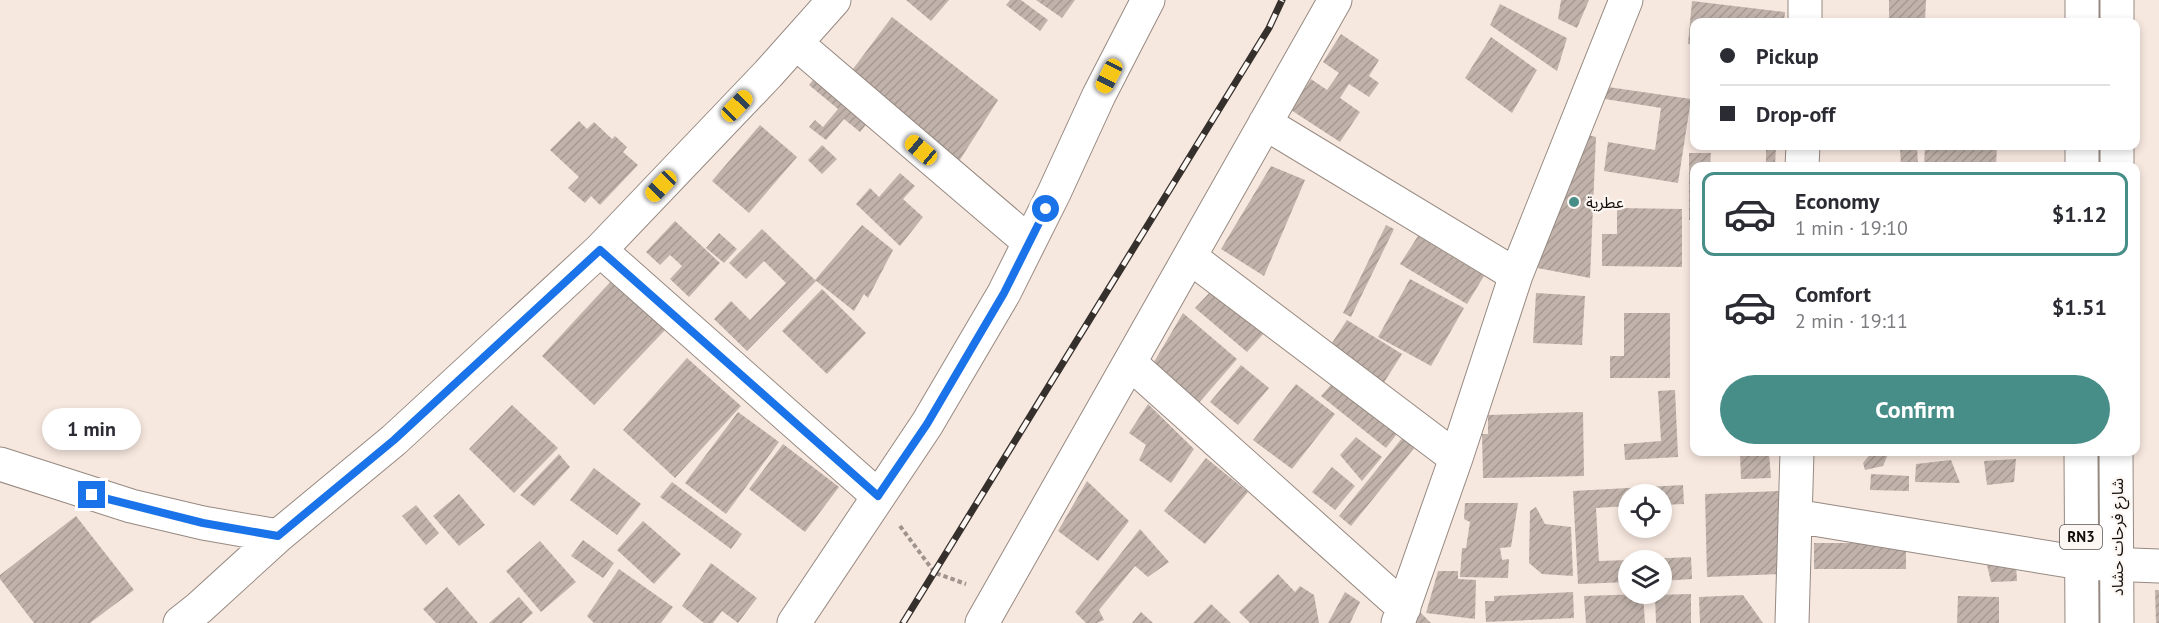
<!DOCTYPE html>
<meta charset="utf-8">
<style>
body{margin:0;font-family:"PT Sans","Noto Sans Arabic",sans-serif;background:#f7f7f7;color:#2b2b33;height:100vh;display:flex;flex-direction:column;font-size:22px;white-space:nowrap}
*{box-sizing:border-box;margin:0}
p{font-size:20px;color:#7c7c81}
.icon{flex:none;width:33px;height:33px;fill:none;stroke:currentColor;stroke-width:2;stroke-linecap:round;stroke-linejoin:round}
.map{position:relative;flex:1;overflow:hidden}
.details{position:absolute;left:1690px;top:162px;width:450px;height:294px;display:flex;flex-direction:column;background:#fff;border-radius:12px;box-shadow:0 3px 9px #0003}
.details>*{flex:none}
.hud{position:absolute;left:1690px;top:18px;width:450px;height:132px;border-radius:12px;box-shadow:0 3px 9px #0003;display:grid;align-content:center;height:132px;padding:0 30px;background:#fff}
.controls{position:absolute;left:1618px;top:484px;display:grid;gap:12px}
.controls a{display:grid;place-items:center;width:54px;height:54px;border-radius:50%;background:#fff;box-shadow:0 3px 9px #0003;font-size:30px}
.end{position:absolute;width:27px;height:27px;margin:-14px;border:8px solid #1a73e8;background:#fff;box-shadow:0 0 0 3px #fff}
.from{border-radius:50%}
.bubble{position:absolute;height:42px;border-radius:21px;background:#fff;box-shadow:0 3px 9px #0003;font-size:20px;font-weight:700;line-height:42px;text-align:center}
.car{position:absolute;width:18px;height:36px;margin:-18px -9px;border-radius:8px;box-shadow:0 0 4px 2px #0007;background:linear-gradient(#f5c518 24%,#345 0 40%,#f5c518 0 76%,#345 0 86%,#f5c518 0)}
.hud b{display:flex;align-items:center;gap:21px;height:57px;font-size:22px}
.hud b+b{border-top:2px solid #e1e1e2}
.hud i{width:15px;height:15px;background:#2b2b33}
ul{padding:10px 0 0;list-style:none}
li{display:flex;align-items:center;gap:18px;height:84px;margin:0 12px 9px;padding:0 18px;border:3px solid transparent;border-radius:12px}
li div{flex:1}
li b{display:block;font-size:22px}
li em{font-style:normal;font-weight:700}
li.active{border-color:#478d88}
li>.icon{width:54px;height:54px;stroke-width:1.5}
.primary-button{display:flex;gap:12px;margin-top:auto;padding:12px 30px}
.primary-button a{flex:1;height:69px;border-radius:36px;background:#478d88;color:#fff;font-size:24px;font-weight:700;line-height:69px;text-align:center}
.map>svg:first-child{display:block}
.building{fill:url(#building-hatch)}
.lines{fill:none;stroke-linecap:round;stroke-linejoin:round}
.minor-casing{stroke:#968981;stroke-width:35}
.major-casing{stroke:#968981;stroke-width:35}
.path{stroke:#a0948e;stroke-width:4;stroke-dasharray:4.5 3;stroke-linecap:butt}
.minor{stroke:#fff;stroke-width:33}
.major{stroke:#fff;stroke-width:33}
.rail-casing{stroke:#36302d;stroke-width:7}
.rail{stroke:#fdf7f3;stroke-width:4.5;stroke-dasharray:14;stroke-linecap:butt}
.route{stroke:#1a73e8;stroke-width:8}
.poi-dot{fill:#478d88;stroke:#fdf7f3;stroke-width:2}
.labels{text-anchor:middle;stroke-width:4.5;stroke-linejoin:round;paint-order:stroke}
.shield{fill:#fdf7f3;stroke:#585351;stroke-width:1.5}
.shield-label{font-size:15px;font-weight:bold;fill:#120d0b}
.poi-label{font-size:16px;fill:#120d0b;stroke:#fdf7f3;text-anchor:start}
.street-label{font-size:16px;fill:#120d0b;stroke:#fdf7f3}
</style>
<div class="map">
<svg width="2159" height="623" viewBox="0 0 2159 623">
<defs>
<pattern id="building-hatch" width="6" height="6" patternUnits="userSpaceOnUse" patternTransform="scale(1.5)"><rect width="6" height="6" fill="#c1b3ab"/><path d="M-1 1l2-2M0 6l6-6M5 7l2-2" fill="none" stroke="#a59992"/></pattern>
</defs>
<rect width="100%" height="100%" fill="#f7e8df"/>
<!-- building -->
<path class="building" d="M 906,0 L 949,0 L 931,21 Z
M 1010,0 L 1021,0 L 1048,20 L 1040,31 L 1006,5 Z
M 1036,0 L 1075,0 L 1062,18 Z
M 1561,0 L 1589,0 L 1577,28 L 1558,19 Z
M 1889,0 L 1926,0 L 1925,22 L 1889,22 Z
M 1692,1 L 1785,12 L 1784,22 L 1695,22 L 1695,45 L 1688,44 Z
M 1500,4 L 1567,38 L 1557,71 L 1490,25 Z
M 892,17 L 998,100 L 956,166 L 847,77 Z
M 1341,34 L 1379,60 L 1369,76 L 1379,83 L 1369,97 L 1349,84 L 1340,98 L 1360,112 L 1340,142 L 1291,110 L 1311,79 L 1327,90 L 1339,73 L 1323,62 Z
M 1491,37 L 1537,70 L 1512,113 L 1465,78 Z
M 820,71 L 874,115 L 860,132 L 844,119 L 826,140 L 809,127 L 815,120 L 823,127 L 838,109 L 809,85 Z
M 1601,86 L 1691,99 L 1678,183 L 1604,171 L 1608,142 L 1655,150 L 1661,108 L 1599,98 Z
M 579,121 L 587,129 L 594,122 L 612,139 L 615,136 L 627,147 L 623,152 L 638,165 L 600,205 L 591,196 L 585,203 L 568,188 L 579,177 L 550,150 Z
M 760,125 L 797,157 L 749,213 L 712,181 Z
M 1580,133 L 1596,137 L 1590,278 L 1532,267 Z
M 822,145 L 837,159 L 822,174 L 808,160 Z
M 1766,146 L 1776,146 L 1775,166 L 1766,166 Z
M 1900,146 L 1917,146 L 1918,166 L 1901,166 Z
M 1925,146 L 1997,146 L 1996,166 L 1924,166 Z
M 1689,153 L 1711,153 L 1710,166 L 1695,166 L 1695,220 L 1689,220 Z
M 1271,166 L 1305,180 L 1264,276 L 1221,249 Z
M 900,173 L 915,186 L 903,199 L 923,217 L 900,246 L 856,204 L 870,188 L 879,197 Z
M 1617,208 L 1682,209 L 1682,267 L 1602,266 L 1602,234 L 1617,234 Z
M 675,221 L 720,263 L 689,297 L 670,279 L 682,266 L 670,255 L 660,265 L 646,252 Z
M 862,225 L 893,250 L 868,298 L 864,294 L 854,311 L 815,280 Z
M 1386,225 L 1394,229 L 1351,317 L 1343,313 Z
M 762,229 L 816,281 L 747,351 L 714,319 L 731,301 L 750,320 L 786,283 L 764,261 L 746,279 L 729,263 Z
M 719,233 L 737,249 L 724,263 L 706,248 Z
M 1418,236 L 1484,276 L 1467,304 L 1400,264 Z
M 613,279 L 666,329 L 594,405 L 542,356 Z
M 1410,279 L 1464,308 L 1431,366 L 1378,337 Z
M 822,289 L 866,333 L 827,374 L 782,331 Z
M 1692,289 L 1695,289 L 1695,318 L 1692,318 Z
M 1212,290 L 1265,332 L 1247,352 L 1195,308 Z
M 1536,293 L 1585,296 L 1582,345 L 1533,343 Z
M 1183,313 L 1237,359 L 1198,404 L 1151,367 Z
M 1624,313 L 1670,313 L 1670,378 L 1610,378 L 1610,356 L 1624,356 Z
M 1347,320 L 1402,354 L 1383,384 L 1328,349 Z
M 687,358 L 741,406 L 675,478 L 623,430 Z
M 1241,365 L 1269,388 L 1238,425 L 1210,402 Z
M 1337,378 L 1400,430 L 1386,448 L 1321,396 Z
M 1296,384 L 1335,414 L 1292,469 L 1253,440 Z
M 1675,390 L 1678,457 L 1625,460 L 1624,444 L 1661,441 L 1658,391 Z
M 1148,404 L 1194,449 L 1171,483 L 1139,460 L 1146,445 L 1129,433 Z
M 512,405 L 558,448 L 514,493 L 469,449 Z
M 738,412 L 779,442 L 726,514 L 685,483 Z
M 1583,412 L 1584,476 L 1483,478 L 1482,434 L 1488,434 L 1488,415 Z
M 1356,437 L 1382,457 L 1362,481 L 1340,455 Z
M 1403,437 L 1415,447 L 1351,526 L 1339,516 Z
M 783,444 L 839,487 L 805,532 L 749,489 Z
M 1872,452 L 1889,452 L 1883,466 L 1865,470 L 1863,463 Z
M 1740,453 L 1769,453 L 1771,478 L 1741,479 Z
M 559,454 L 570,467 L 534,506 L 520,495 Z
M 1206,458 L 1248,492 L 1205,544 L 1164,511 Z
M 2016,459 L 2014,482 L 1987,485 L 1984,461 Z
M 1951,460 L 1960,483 L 1915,482 L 1916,464 Z
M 1332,467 L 1355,486 L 1335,510 L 1312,492 Z
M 594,468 L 641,504 L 617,535 L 570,500 Z
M 1871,474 L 1909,476 L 1909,491 L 1870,490 Z
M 1087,481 L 1129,521 L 1098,561 L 1058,531 Z
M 672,482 L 742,534 L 731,549 L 660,497 Z
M 1683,485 L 1684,504 L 1662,505 L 1662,495 L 1629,495 L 1629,506 L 1596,508 L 1599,561 L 1629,560 L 1629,582 L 1578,584 L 1573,491 Z
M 1779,491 L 1782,574 L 1707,577 L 1705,494 Z
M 459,494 L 485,525 L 459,546 L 433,516 Z
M 1465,503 L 1518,503 L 1511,547 L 1500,548 L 1502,560 L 1509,559 L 1508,578 L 1460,577 L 1462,548 L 1466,548 L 1470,522 L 1464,519 Z
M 416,505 L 439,533 L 426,545 L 402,516 Z
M 1536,507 L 1545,524 L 1571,527 L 1573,576 L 1542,574 L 1529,563 L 1530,511 Z
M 76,516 L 134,590 L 90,623 L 34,623 L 0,579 L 0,575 Z
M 643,521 L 681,554 L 654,584 L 617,550 Z
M 1140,529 L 1169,562 L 1148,577 L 1135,566 L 1099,610 L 1104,620 L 1097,623 L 1086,623 L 1075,612 Z
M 583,540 L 614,563 L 603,578 L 571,556 Z
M 540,541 L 576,582 L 541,612 L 506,571 Z
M 1814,543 L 1906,543 L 1906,569 L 1814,569 Z
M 1691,557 L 1692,579 L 1662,581 L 1662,561 L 1646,561 L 1646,559 Z
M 711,563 L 757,598 L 738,623 L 722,611 L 713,623 L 704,623 L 682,606 Z
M 1987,565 L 2016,565 L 2017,581 L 1991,582 Z
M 619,569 L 673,607 L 661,623 L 594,623 L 587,616 Z
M 1438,571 L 1458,571 L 1458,579 L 1476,580 L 1475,619 L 1426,613 Z
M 1278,574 L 1295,592 L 1300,586 L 1314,595 L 1319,623 L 1250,623 L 1239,612 Z
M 447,587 L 478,623 L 436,623 L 423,609 Z
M 2155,590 L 2159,590 L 2159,623 L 2156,623 Z
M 1345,592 L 1360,602 L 1350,623 L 1328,623 Z
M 1573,592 L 1574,618 L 1486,622 L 1485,601 L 1494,601 L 1494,596 Z
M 1643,594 L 1645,623 L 1586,623 L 1584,596 Z
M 1691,594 L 1691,623 L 1656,623 L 1655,595 Z
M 1743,595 L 1763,623 L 1700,623 L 1699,597 Z
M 1958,596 L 1999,597 L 1999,623 L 1957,623 Z
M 519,597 L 533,613 L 522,623 L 489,623 Z
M 1211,604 L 1231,623 L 1193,623 Z
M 1419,611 L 1431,623 L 1413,623 Z
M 1141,612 L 1153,623 L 1132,623 Z"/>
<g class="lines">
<!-- minor casing -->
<g class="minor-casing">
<path id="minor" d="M 1805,22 L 1805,0
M 796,43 L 1029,242
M 1265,123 L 1516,275
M 1802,166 L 1803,146
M 600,250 L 878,496
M 1190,257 L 1456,458
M 1130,363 L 1404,608
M 0,464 L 131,506 L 203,523 L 278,536
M 1795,516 L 2081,563 L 2159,566
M 180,623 L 199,608 L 278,536 L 394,440 L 600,250 L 768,74 L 834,0
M 794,623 L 927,424 L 1004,293 L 1054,193 L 1099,95 L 1148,0
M 982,623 L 1335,0
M 1398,623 L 1456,458 L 1516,275 L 1626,0
M 1792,623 L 1797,452"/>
</g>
<!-- major casing -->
<g class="major-casing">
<path id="major" d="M 2082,22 L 2082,0
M 2117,22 L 2117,0
M 2082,166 L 2082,146
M 2117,166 L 2117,146
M 2081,452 L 2082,623
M 2116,452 L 2117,623"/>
</g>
<!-- path -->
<path class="path" d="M 900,526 L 935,573 L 966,584"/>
<!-- minor -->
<use href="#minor" class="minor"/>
<!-- major -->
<use href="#major" class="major"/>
<!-- rail casing -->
<g class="rail-casing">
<path id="rail" d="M 903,623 L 1269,28 L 1282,0"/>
</g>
<!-- rail -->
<use href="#rail" class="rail"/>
</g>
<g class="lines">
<!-- route -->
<path class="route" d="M 92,495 L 203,523 L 278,536 L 394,440 L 600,250 L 878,496 L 927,424 L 1004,293 L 1046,209"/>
</g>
<!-- markers -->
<circle class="poi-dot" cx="1574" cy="202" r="6"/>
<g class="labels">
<!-- shield labels -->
<rect class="shield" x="2060" y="525" width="42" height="24" rx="4.5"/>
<g class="shield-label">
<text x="2081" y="542">RN3</text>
</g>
<!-- poi labels -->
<g class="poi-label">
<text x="1586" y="208">عطرية</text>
</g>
<!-- street labels -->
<g class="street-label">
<text transform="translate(2117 537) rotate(-90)" y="6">شارع فرحات حشاد</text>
</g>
</g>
</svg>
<div class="controls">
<a><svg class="icon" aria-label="locate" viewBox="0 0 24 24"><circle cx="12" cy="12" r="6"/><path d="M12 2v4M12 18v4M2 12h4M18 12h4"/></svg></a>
<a><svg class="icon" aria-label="layers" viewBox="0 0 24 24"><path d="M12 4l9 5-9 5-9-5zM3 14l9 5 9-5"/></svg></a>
</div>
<i class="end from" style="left:1046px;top:209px"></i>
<i class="end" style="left:92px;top:495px"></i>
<div class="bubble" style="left:42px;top:408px;width:99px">1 min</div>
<i class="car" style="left:1109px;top:76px;rotate:207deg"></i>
<i class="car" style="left:737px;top:106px;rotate:44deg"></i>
<i class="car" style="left:921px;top:150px;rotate:310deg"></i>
<i class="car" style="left:661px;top:186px;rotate:224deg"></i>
<div class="hud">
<b><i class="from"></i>Pickup</b>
<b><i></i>Drop-off</b>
</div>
<section class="details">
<ul>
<li class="active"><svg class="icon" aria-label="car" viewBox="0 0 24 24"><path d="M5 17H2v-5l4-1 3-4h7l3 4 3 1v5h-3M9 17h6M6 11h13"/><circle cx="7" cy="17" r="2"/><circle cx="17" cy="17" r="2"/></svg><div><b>Economy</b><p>1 min · 19:10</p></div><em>$1.12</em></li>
<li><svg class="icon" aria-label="car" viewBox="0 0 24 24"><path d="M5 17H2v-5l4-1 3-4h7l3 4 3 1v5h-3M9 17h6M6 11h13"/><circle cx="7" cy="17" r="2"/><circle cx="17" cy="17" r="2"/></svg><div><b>Comfort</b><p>2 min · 19:11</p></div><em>$1.51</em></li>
</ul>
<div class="primary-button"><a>Confirm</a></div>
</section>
</div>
